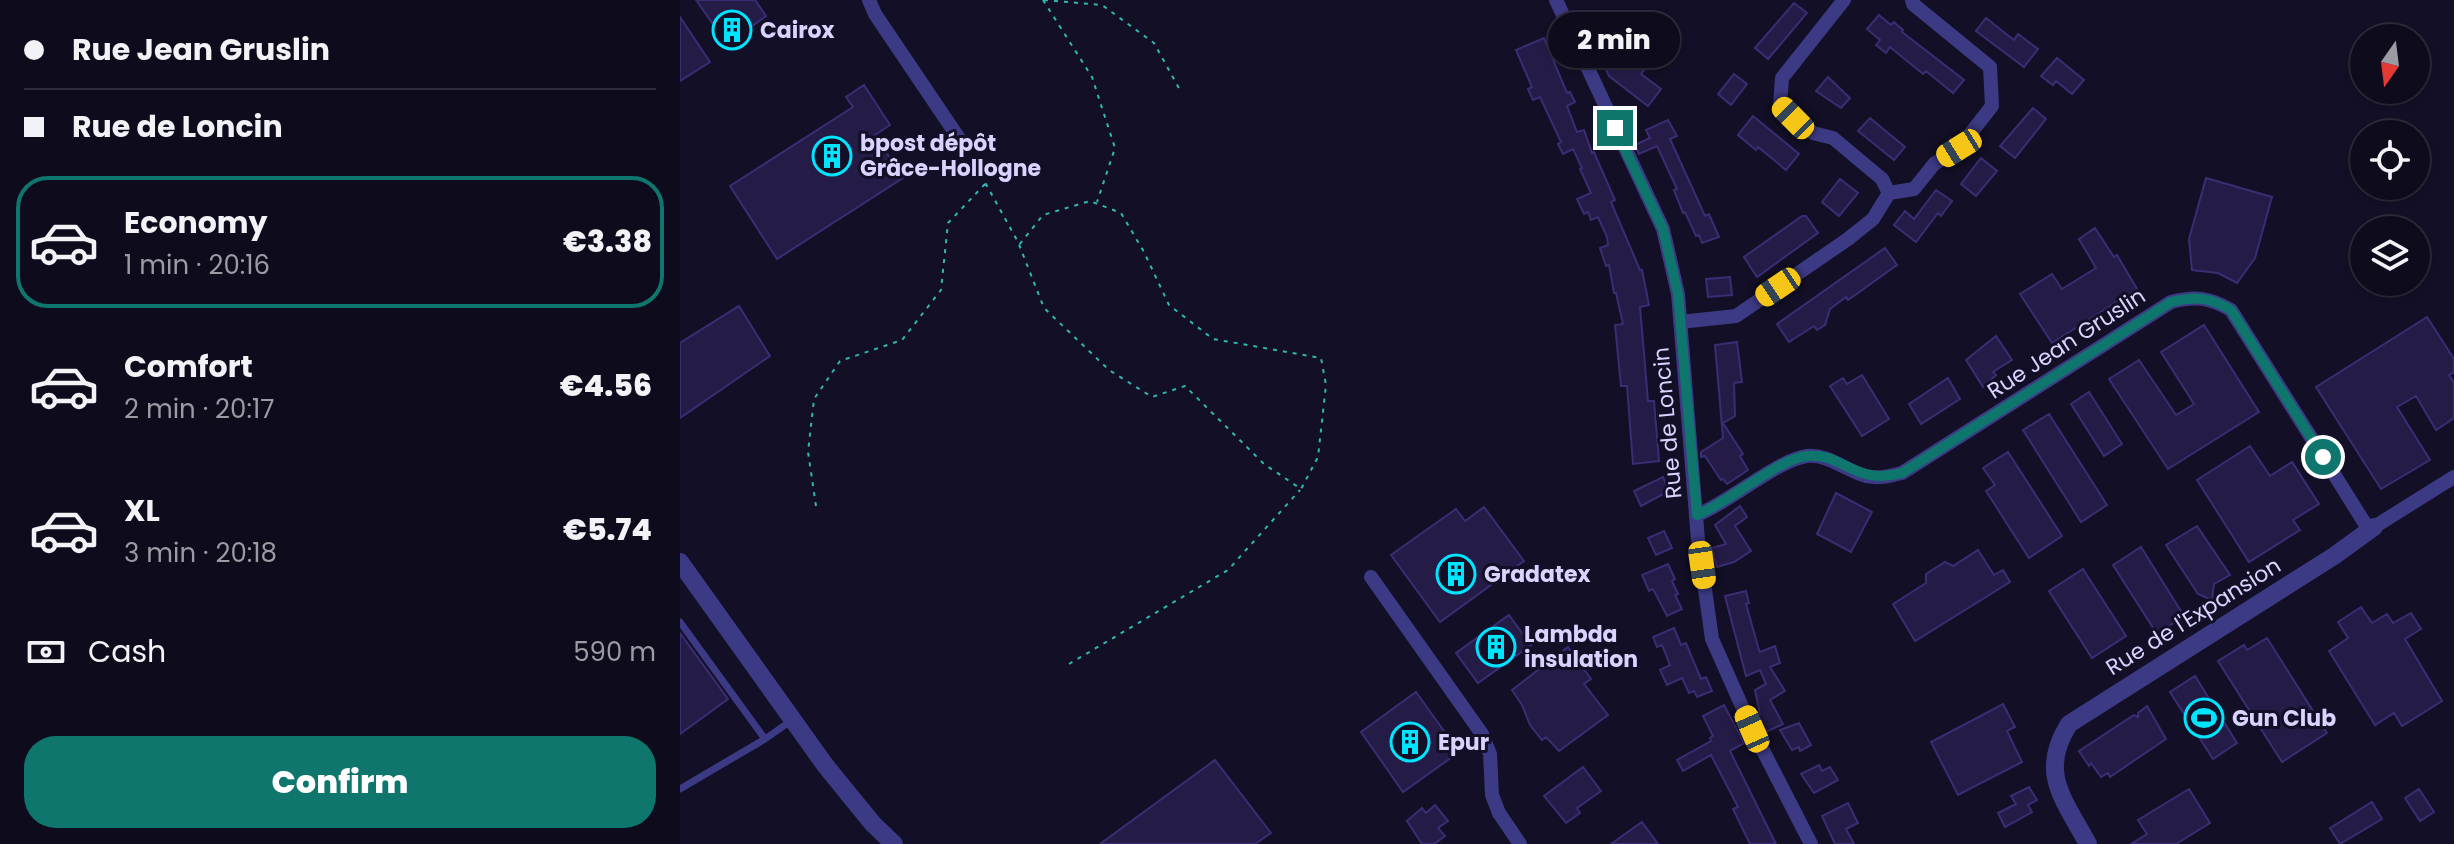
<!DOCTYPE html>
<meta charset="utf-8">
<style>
body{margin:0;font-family:Poppins,sans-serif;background:#171425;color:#f1f3f6;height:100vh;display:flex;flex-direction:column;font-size:30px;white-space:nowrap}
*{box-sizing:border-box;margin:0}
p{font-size:26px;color:#9b9ba3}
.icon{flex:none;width:44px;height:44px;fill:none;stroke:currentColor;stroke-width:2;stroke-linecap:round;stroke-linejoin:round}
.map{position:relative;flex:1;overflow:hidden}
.sheet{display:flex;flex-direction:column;background:#0e0b1c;width:680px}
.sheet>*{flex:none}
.hud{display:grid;align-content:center;height:176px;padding:0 24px;background:#0e0b1c}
.needle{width:52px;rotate:194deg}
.buttons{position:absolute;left:1670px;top:24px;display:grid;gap:16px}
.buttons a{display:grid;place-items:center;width:80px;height:80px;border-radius:50%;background:#0e0b1c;box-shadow:0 2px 6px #0004,0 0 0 2px #2e2b3b;font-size:40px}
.end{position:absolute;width:36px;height:36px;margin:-18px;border:10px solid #0f766e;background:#fff;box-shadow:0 0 0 4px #fff}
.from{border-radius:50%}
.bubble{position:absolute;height:56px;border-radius:28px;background:#0e0b1c;box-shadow:0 2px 6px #0004,0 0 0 2px #2e2b3b;font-size:26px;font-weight:800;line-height:56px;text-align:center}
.car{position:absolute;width:24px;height:48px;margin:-24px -12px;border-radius:10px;box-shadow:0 0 6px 2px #0007;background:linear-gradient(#f5c518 24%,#345 0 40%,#f5c518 0 76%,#345 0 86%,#f5c518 0)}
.hud b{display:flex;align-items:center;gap:28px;height:76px;font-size:30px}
.hud b+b{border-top:2px solid #2e2b3b}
.hud i{width:20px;height:20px;background:#f1f3f6}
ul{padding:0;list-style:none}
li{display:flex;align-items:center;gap:24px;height:132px;margin:0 16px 12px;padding:0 8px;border:4px solid transparent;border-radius:32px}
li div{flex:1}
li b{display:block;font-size:30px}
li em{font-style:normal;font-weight:800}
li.selected{border-color:#0f766e}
li>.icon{width:72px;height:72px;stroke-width:1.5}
.pay{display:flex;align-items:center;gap:20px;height:88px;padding:0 24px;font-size:30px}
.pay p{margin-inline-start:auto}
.action{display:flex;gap:16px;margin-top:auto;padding:16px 24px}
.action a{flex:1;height:92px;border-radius:32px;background:#0f766e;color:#fff;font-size:32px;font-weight:800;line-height:92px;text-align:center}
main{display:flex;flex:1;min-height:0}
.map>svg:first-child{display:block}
.building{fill:#241b47;stroke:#3b2d73;stroke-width:2}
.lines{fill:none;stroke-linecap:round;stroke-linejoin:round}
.path{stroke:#2fb8b0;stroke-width:2;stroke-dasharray:4 6;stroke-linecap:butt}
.service{stroke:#3d3a85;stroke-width:7}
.minor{stroke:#3d3a85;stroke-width:14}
.tertiary{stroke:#3d3a85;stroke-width:18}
.route{stroke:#0f766e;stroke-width:10}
.labels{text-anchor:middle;stroke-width:6;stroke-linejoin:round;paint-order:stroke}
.poi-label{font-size:22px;font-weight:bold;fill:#d9d4ff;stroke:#130f26;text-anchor:start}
.street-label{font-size:22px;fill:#d9d4ff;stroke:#130f26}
</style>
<main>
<section class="sheet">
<div class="hud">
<b><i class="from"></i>Rue Jean Gruslin</b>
<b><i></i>Rue de Loncin</b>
</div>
<ul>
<li class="selected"><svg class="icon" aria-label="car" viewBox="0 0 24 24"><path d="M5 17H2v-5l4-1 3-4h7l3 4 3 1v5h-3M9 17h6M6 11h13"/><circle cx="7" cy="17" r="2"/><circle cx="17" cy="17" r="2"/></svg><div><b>Economy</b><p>1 min · 20:16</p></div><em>€3.38</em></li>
<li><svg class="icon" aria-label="car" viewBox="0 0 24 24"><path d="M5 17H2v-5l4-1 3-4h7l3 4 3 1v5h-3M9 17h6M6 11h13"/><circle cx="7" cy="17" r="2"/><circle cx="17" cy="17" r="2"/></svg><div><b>Comfort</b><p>2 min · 20:17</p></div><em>€4.56</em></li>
<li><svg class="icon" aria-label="car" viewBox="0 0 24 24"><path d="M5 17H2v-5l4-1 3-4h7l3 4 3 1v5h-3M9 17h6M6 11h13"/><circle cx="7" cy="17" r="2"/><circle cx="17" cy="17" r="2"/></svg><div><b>XL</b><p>3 min · 20:18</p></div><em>€5.74</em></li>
</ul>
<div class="pay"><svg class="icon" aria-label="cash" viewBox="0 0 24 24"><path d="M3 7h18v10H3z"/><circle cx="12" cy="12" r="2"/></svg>Cash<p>590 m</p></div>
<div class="action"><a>Confirm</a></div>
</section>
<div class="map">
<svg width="1774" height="844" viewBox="0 0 1774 844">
<rect width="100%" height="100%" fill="#130f26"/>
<!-- building -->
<path class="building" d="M 16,0 L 75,0 L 86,16 L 47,44 Z
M 1114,3 L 1127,13 L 1088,59 L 1075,48 Z
M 924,15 L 958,42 L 947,56 L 965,69 L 961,74 L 981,89 L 968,106 L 929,76 L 916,49 L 919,44 L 908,35 Z
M 1199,15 L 1211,25 L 1214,22 L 1223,30 L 1222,32 L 1284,80 L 1273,93 L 1246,71 L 1243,74 L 1210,47 L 1206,53 L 1196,45 L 1200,40 L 1187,29 Z
M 0,17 L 30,62 L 0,81 Z
M 1306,18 L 1334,40 L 1338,34 L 1358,49 L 1344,67 L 1296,31 Z
M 864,38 L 887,93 L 890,92 L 895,102 L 887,106 L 897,132 L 904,130 L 912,153 L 914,152 L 935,200 L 931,202 L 960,270 L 962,270 L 969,305 L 960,307 L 964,353 L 968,401 L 974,401 L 979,461 L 953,464 L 947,386 L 941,386 L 935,325 L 943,324 L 936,293 L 934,293 L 929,265 L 926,266 L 920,248 L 928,245 L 927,237 L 918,217 L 911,220 L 908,212 L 904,214 L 897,199 L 911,193 L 900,169 L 902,168 L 893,149 L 883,154 L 878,144 L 881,142 L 860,97 L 853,100 L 848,89 L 852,87 L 836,50 Z
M 1377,58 L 1404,80 L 1392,94 L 1376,81 L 1373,85 L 1361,76 Z
M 1054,74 L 1067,84 L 1051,105 L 1038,94 Z
M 1148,77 L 1170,98 L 1161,108 L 1136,91 Z
M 184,85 L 210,125 L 195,135 L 223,178 L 97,259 L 50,186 L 173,107 L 166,97 Z
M 1353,108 L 1366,119 L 1335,158 L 1320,146 Z
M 1073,116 L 1119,154 L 1106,170 L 1078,147 L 1076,150 L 1058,135 Z
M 1190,118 L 1225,147 L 1214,160 L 1178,131 Z
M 988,120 L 997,136 L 990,139 L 1025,216 L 1029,214 L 1039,237 L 1022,243 L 1019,235 L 1016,236 L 1005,212 L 1003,213 L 994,190 L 997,189 L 977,146 L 959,154 L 955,145 L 970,138 L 966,130 Z
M 1301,158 L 1317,171 L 1296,196 L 1281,184 Z
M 1526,178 L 1592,197 L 1575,258 L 1557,283 L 1538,273 L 1512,270 L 1509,239 Z
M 1160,179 L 1178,193 L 1159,216 L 1142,202 Z
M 1256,190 L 1272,201 L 1261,216 L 1258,213 L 1236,242 L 1214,225 L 1225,211 L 1234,219 Z
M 1122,216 L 1126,216 L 1138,233 L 1077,277 L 1064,257 Z
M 1415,228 L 1434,257 L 1437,255 L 1457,289 L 1372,343 L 1340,294 L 1372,274 L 1382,289 L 1416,268 L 1399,239 Z
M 1205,248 L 1217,265 L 1168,300 L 1166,297 L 1150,309 L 1145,325 L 1137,330 L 1134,326 L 1109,342 L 1097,324 Z
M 1050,277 L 1052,295 L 1028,297 L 1026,279 Z
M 59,306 L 90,356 L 0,418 L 0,343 Z
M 1747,317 L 1774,359 L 1774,372 L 1769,375 L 1774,383 L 1774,418 L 1756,430 L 1736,396 L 1717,407 L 1750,460 L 1701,489 L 1636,387 Z
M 1524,325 L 1579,412 L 1488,469 L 1429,379 L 1459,360 L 1496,415 L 1514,404 L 1481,352 Z
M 1316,336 L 1332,360 L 1313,372 L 1316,375 L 1303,387 L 1286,360 Z
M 1057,342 L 1062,382 L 1054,383 L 1055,416 L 1043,423 L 1063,454 L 1060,456 L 1068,470 L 1047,484 L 1043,479 L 1041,480 L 1025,456 L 1021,457 L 1021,452 L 1043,438 L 1035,345 Z
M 1182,375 L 1209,419 L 1182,436 L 1150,386 L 1163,378 L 1167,384 Z
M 1268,378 L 1280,399 L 1241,424 L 1229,404 Z
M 1409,392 L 1442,444 L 1424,456 L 1391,404 Z
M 1369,414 L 1427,505 L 1401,522 L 1343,430 Z
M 1570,446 L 1590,476 L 1612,462 L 1639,504 L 1613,520 L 1620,530 L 1569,562 L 1517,480 Z
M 1328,452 L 1382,536 L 1349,558 L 1306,491 L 1315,485 L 1303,468 Z
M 983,477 L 989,491 L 961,506 L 954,491 Z
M 1156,493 L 1192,512 L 1171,552 L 1137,534 Z
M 1060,506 L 1067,517 L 1055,526 L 1071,551 L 1054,562 L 1037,567 L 1032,548 L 1046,544 L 1035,525 Z
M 804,507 L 844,561 L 760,622 L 711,555 L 776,509 L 785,521 Z
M 1517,526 L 1550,575 L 1534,584 L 1532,600 L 1518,594 L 1486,545 Z
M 984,531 L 992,548 L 976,555 L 968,538 Z
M 1461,547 L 1504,616 L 1477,634 L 1433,565 Z
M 1298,550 L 1314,575 L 1323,570 L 1330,582 L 1235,641 L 1213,604 L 1246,583 L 1246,574 L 1265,562 L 1273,566 Z
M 988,564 L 995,579 L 992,581 L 998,594 L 995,595 L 1002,609 L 987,616 L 973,589 L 969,591 L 962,575 Z
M 1403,569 L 1446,636 L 1412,658 L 1369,591 Z
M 1066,591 L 1069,603 L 1066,604 L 1079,650 L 1080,652 L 1095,646 L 1100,663 L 1090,667 L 1105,691 L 1090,700 L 1103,724 L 1086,732 L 1077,716 L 1080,714 L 1075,690 L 1086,684 L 1080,670 L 1066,676 L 1045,596 Z
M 1681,607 L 1692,623 L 1707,614 L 1713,623 L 1731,613 L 1741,629 L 1725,639 L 1762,701 L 1722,726 L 1714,713 L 1695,725 L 1649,651 L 1668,638 L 1658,622 Z
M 829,615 L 845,637 L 850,632 L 857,641 L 798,683 L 776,653 Z
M 994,628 L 1001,645 L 1006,643 L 1021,679 L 1026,677 L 1032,691 L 1017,697 L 1014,691 L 1009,693 L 1002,678 L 987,685 L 980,670 L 990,665 L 982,645 L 977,647 L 973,637 Z
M 0,633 L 48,699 L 0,734 Z
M 1587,638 L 1647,733 L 1602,762 L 1538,661 L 1564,645 L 1567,650 Z
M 888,647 L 911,679 L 904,684 L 928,715 L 879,751 L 866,737 L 862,740 L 850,725 L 842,705 L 832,690 Z
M 1515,676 L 1557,743 L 1533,759 L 1490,692 Z
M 736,692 L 779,752 L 723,792 L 681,732 Z
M 1323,704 L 1335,727 L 1327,731 L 1342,762 L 1278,795 L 1251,742 Z
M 1044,705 L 1064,743 L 1050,751 L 1096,844 L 1070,844 L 1053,809 L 1058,807 L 1031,755 L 1003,771 L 997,760 L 1031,741 L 1030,738 L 1033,736 L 1023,716 Z
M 1467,706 L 1486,739 L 1430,777 L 1428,773 L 1421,777 L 1411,763 L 1409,766 L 1399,751 L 1454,715 L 1458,717 L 1458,713 Z
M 1119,723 L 1131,745 L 1120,751 L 1119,747 L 1112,750 L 1100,730 Z
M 535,760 L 591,833 L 575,844 L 420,844 Z
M 1139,765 L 1142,771 L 1150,767 L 1158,780 L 1134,793 L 1121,774 Z
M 903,767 L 921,791 L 897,808 L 900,813 L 886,823 L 864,796 Z
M 1349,787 L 1357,800 L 1348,805 L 1352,812 L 1325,827 L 1318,813 L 1336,804 L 1331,796 Z
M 1509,789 L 1530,823 L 1496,844 L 1451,844 L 1467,834 L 1458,820 Z
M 1739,789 L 1754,812 L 1740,821 L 1725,798 Z
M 1692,802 L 1702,819 L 1660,844 L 1650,828 Z
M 1168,803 L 1178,823 L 1166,829 L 1174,844 L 1155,844 L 1142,816 Z
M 755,805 L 768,821 L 758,828 L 765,836 L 754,844 L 742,844 L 727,821 L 742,808 L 746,813 Z
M 962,822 L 978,844 L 931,844 Z"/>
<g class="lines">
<!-- path -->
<path class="path" d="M 363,0 L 412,77 L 435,148 L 417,202
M 364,0 L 422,5 L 474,43 L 500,90
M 291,157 L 338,242 L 364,308 L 429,370 L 472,397 L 505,386 L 584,464 L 621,489 L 638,457 L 646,385 L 641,358 L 533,339 L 489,305 L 464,252 L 441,213 L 410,201 L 363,215 L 339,245
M 136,506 L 128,452 L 134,399 L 160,361 L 222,340 L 261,290 L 268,223 L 305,184
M 389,664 L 548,570 L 620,490"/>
<!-- service -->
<path class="service" d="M 0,622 L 85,739 L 112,720
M 0,789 L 85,739"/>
<!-- minor -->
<path class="minor" d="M 189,0 L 195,14 L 284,146
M 876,0 L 983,229 L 998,294 L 1018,540 L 1032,639 L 1072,729 L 1131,844
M 1164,0 L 1102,78 L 1100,105 L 1133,133 L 1153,138 L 1202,179 L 1209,193
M 1209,193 L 1234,189 L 1254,164 L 1279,148 L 1312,106 L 1310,67 L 1233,4 L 1232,0
M 1000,322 L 1056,316 L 1168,239 L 1193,219 L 1209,193
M 1017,515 C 1050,502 1097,460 1127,456 C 1149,454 1166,471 1186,476 C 1199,479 1210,476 1222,473 L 1491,302 C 1515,296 1529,297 1551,310 L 1689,530
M 1694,527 L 1774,477
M 691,577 L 802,734 L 810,754 L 812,795 L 819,813 L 840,844"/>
<!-- tertiary -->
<path class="tertiary" d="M 0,562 L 145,765 L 193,824 L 214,844
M 1408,844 C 1384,799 1358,773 1389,724 L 1654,556 L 1694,527"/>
</g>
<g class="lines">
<!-- route -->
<path class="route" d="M 935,128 L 983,229 L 998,294 L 1017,515 C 1050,502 1097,459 1127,456 C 1163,452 1173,486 1222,473 L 1491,302 C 1516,296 1529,297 1551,310 L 1643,457"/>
</g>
<!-- icons -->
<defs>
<g id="building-ring" transform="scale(2)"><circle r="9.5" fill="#130f26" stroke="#00e5ff" stroke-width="1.5"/><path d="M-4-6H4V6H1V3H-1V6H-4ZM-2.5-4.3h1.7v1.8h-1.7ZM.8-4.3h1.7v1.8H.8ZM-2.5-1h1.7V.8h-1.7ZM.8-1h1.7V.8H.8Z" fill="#00e5ff"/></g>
<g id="stadium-ring" transform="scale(2)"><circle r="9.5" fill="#130f26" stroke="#00e5ff" stroke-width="1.5"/><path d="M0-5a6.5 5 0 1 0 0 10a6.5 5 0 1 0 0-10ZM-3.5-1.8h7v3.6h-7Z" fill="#00e5ff"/></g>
</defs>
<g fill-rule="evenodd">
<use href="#building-ring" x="52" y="30"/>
<use href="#building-ring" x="152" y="156"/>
<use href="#building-ring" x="776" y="574"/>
<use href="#building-ring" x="816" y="647"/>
<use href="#stadium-ring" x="1524" y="718"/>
<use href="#building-ring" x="730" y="742"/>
</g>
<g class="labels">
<!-- poi labels -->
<g class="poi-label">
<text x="80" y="38">Cairox</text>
<text x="180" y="151">bpost dépôt<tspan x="180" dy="25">Grâce-Hollogne</tspan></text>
<text x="804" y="582">Gradatex</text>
<text x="844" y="642">Lambda<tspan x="844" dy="25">insulation</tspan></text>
<text x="1552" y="726">Gun Club</text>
<text x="758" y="750">Epur</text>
</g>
<!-- street labels -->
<g class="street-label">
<text transform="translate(1386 343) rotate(-33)" y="8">Rue Jean Gruslin</text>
<text transform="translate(987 423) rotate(-95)" y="8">Rue de Loncin</text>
<text transform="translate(1513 616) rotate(-32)" y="8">Rue de l'Expansion</text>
</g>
</g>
</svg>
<div class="buttons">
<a><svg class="needle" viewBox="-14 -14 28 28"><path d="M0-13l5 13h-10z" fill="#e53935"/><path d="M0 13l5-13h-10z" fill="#9b9ba3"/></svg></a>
<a><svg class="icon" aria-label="locate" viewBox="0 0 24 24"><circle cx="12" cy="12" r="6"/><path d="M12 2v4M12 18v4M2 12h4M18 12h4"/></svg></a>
<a><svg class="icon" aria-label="layers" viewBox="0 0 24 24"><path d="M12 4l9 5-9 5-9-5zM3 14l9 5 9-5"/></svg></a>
</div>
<i class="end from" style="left:1643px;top:457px"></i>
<i class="end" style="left:935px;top:128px"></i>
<div class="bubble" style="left:868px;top:12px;width:132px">2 min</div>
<i class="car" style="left:1113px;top:118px;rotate:315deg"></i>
<i class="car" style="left:1279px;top:148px;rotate:238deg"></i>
<i class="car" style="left:1098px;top:287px;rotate:236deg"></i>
<i class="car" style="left:1022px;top:565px;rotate:172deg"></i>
<i class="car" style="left:1072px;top:729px;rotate:336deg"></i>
</div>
</main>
